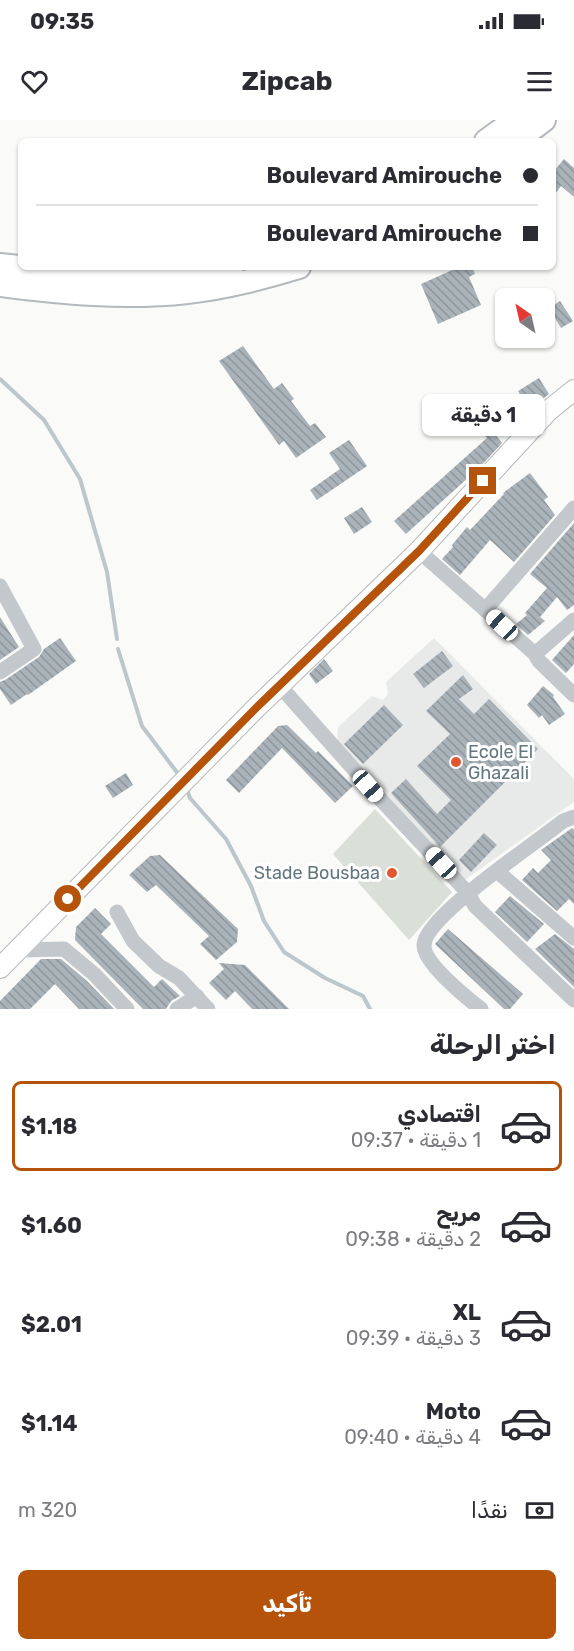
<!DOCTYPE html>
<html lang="ar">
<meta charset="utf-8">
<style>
body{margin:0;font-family:Rubik,Vazirmatn,sans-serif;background:#f2f2f3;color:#2b2b33;direction:rtl;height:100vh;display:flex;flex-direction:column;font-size:22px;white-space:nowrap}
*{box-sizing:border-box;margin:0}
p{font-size:20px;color:#7c7c81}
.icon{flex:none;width:33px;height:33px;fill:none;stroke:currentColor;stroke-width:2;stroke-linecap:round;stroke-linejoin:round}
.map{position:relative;height:889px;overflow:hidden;direction:ltr}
.sheet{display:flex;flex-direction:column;background:#fff;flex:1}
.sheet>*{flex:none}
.guide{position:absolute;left:18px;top:18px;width:538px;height:132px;border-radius:9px;box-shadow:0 2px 4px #0004;direction:rtl;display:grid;align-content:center;height:132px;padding:0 18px;background:#fff}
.needle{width:39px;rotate:326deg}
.fabs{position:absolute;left:495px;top:168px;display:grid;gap:12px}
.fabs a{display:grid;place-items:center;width:60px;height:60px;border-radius:9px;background:#fff;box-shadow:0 2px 4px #0004;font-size:30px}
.end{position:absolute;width:27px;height:27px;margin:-14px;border:8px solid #b45309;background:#fff;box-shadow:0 0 0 3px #fff}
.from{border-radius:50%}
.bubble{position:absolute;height:42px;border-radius:9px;background:#fff;box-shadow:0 2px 4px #0004;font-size:20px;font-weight:700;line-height:42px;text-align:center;direction:rtl}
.car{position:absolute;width:18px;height:36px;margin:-18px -9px;border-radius:8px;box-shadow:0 0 4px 2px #0007;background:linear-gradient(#fff 24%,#345 0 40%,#fff 0 76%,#345 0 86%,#fff 0)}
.guide b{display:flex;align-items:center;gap:21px;height:57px;font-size:22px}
.guide b+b{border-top:2px solid #e1e1e2}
.guide i{width:15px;height:15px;background:#2b2b33}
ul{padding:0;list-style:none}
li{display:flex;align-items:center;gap:18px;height:90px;margin:0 12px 9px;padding:0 6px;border:3px solid transparent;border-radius:9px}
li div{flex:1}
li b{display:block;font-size:22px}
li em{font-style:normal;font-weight:700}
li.current{border-color:#b45309}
li>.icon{width:54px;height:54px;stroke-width:1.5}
h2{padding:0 18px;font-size:27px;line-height:72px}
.pay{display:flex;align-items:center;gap:15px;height:66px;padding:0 18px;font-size:22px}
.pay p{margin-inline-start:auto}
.button{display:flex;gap:12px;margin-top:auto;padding:12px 18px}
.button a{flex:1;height:69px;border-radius:9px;background:#b45309;color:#fff;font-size:24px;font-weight:700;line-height:69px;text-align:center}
.status{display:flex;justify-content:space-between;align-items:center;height:42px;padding:0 30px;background:#fff;direction:ltr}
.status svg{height:16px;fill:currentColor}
header{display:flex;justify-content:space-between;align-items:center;height:78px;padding:0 18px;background:#fff;font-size:27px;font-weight:700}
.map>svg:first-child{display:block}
.built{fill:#e8e9e9}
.pitch{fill:#dadfd7}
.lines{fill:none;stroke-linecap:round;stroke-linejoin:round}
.stream{stroke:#bbc7cb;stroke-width:4}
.building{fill:url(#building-back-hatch)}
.major-casing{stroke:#b5babe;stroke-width:22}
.highway-casing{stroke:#b4b9bd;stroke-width:26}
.minor{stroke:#c3c8cc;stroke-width:15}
.major{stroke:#fff;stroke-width:20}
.highway{stroke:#fff;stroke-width:22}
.route{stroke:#b45309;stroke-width:8}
.poi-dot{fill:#e4572e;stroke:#fff;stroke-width:2}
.labels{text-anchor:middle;stroke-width:6;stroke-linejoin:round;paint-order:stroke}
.poi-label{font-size:18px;fill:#657683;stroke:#fff;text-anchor:start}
</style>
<div class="status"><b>09:35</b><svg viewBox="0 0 49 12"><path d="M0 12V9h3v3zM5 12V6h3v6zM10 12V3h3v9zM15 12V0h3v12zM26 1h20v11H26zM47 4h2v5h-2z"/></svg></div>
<header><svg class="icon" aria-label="menu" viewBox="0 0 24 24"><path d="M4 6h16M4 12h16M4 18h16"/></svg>Zipcab<svg class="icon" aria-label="heart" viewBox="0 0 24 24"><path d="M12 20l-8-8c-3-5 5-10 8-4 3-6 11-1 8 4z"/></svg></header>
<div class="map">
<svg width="574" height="889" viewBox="0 0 574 889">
<defs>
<pattern id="building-back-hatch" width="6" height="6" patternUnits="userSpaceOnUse" patternTransform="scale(1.5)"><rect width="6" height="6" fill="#aab3b9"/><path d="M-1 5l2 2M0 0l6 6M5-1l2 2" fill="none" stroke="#8e969c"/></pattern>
</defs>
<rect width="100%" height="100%" fill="#fafaf8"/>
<!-- built -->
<path class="built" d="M 434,518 L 574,659 L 574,682 L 465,760 L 337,624 L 338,607 L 372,576 L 383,580 L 388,574 L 386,562 Z"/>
<!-- pitch -->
<path class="pitch" d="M 375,689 L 452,772 L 409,820 L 333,734 Z"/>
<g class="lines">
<!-- stream -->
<path class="stream" d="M 0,259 L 44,300 L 80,359 L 107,452 L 117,519
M 118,529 L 142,606 L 179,655
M 186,667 L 190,678 L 226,719 L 251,766 L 264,801 L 284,832 L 325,858 L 363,876 L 370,889"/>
</g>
<!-- building -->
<path class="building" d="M 564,39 L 574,48 L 574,77 L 561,66 L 554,75 L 554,51 Z
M 459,147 L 472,147 L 475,154 L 469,157 L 481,185 L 438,204 L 421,164 Z
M 560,181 L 573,201 L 561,208 L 549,188 Z
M 243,226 L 274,269 L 282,263 L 294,279 L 291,281 L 310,306 L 315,303 L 326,317 L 296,338 L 284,321 L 279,325 L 219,241 Z
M 539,258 L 549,274 L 529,290 L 518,271 Z
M 492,296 L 501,307 L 494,313 L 502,323 L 480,347 L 406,414 L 394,401 L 487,318 L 478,308 Z
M 349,320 L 367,346 L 317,380 L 310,370 L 340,349 L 329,333 Z
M 530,353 L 548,377 L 544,380 L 555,395 L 514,442 L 490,420 L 460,455 L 442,439 L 453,427 L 452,425 L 467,407 L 470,410 L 504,374 L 503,373 Z
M 362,387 L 372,402 L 354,414 L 344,398 Z
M 574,403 L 574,485 L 567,490 L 557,477 L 540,497 L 545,501 L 528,515 L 516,504 L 527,495 L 525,493 L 547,468 L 530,454 Z
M 0,497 L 19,527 L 0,540 Z
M 574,515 L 574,544 L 566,553 L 552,540 Z
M 60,518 L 76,541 L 28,575 L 27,574 L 11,585 L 0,569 L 0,562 L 5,560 L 39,537 L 44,529 Z
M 442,531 L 453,546 L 424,568 L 413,554 Z
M 324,539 L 333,551 L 316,564 L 309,554 Z
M 463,555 L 473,569 L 459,579 L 474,594 L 489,579 L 538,629 L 440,727 L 391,673 L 406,659 L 437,694 L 451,680 L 417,646 L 450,614 L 426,591 Z
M 543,566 L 554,575 L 553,577 L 565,594 L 549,605 L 542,595 L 539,598 L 527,585 Z
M 384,585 L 403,605 L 363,644 L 344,624 Z
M 287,605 L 316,633 L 318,631 L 353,666 L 335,683 L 282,628 L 239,673 L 226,660 L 278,606 Z
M 126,653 L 133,665 L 113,678 L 105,666 Z
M 572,708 L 574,710 L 574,784 L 569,779 L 557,791 L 522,760 L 533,748 L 538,753 L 551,740 L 541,730 Z
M 484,713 L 497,725 L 471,752 L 459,740 Z
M 160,735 L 238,809 L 237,822 L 216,840 L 200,824 L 209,816 L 156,765 L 147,772 L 129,755 L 150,736 Z
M 510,776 L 544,804 L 527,822 L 495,792 Z
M 95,788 L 111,804 L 101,814 L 154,867 L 162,859 L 180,876 L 171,881 L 166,889 L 143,889 L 75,820 L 76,807 Z
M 448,809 L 523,874 L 510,889 L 504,889 L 435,824 Z
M 555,814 L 574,829 L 574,867 L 535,829 Z
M 41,839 L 61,839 L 87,861 L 114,889 L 79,889 L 55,864 L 30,889 L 0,889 L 0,881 Z
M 219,843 L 245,845 L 289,889 L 252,889 L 235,871 L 226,880 L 209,863 L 224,849 Z"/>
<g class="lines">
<!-- major casing -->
<g class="major-casing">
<path id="major" d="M 0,848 L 257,587 L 419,431 L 548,291 L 574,270"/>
</g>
<!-- highway casing -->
<g class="highway-casing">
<path id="highway" d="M 486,21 L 515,0
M 516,21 L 544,0
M 0,145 L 104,156 L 178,157 L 232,147
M 0,165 C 61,173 126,179 187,172 C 226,168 262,158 299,147"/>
</g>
<!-- minor -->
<path class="minor" d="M 419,431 L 535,534 L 539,541 L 574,575
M 0,466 L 34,529 L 0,552
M 485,490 L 574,388
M 535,534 L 574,500
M 279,565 L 382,681 L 468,773 L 475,786 L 574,880
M 497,751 L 574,818
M 117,792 L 133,821 L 159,846 L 179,858 L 208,889
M 18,830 L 64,829 L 94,854 L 127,889
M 177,889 L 197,876
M 481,889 C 467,878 423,843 424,825 C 425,796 538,722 563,701 L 574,697"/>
<!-- major -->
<use href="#major" class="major"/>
<!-- highway -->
<use href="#highway" class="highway"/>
</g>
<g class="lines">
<!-- route -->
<path class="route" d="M 68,779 L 257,587 L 419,431 L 483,361"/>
</g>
<!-- markers -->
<g class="poi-dot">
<circle cx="456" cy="642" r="6"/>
<circle cx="392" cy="753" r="6"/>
</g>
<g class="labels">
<!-- poi labels -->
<g class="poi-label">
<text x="468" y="638">Ecole El<tspan x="468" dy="21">Ghazali</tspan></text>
<text x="380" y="759" text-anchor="end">Stade Bousbaa</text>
</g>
</g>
</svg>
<div class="fabs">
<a><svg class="needle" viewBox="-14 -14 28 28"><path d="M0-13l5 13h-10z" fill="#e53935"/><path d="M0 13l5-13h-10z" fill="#7c7c81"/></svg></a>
</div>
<i class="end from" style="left:68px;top:779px"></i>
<i class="end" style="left:483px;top:361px"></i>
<div class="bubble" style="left:422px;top:274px;width:123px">1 دقيقة</div>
<i class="car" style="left:502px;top:505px;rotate:313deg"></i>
<i class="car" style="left:368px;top:666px;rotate:138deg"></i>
<i class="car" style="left:441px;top:743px;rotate:317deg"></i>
<div class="guide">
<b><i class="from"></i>Boulevard Amirouche</b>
<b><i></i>Boulevard Amirouche</b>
</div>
</div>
<section class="sheet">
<h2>اختر الرحلة</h2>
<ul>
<li class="current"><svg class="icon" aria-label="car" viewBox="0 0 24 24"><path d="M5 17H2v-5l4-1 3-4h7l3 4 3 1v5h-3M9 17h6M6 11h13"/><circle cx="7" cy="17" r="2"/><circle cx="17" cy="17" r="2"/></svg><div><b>اقتصادي</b><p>1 دقيقة · 09:37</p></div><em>$1.18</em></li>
<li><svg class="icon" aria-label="car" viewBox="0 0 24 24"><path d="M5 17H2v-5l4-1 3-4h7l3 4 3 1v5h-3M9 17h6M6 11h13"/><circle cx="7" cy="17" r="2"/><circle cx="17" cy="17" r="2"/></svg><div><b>مريح</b><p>2 دقيقة · 09:38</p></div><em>$1.60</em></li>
<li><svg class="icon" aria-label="car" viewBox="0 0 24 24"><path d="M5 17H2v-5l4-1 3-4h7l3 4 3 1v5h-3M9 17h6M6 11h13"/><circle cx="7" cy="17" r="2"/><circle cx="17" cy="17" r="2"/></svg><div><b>XL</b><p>3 دقيقة · 09:39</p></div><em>$2.01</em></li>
<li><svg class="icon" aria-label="car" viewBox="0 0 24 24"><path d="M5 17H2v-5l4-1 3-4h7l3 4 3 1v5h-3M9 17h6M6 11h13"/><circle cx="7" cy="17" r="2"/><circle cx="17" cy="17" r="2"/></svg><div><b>Moto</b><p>4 دقيقة · 09:40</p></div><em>$1.14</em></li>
</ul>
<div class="pay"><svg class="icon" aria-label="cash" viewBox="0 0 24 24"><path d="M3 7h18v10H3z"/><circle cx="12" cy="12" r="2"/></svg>نقدًا<p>320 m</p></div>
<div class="button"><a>تأكيد</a></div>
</section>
